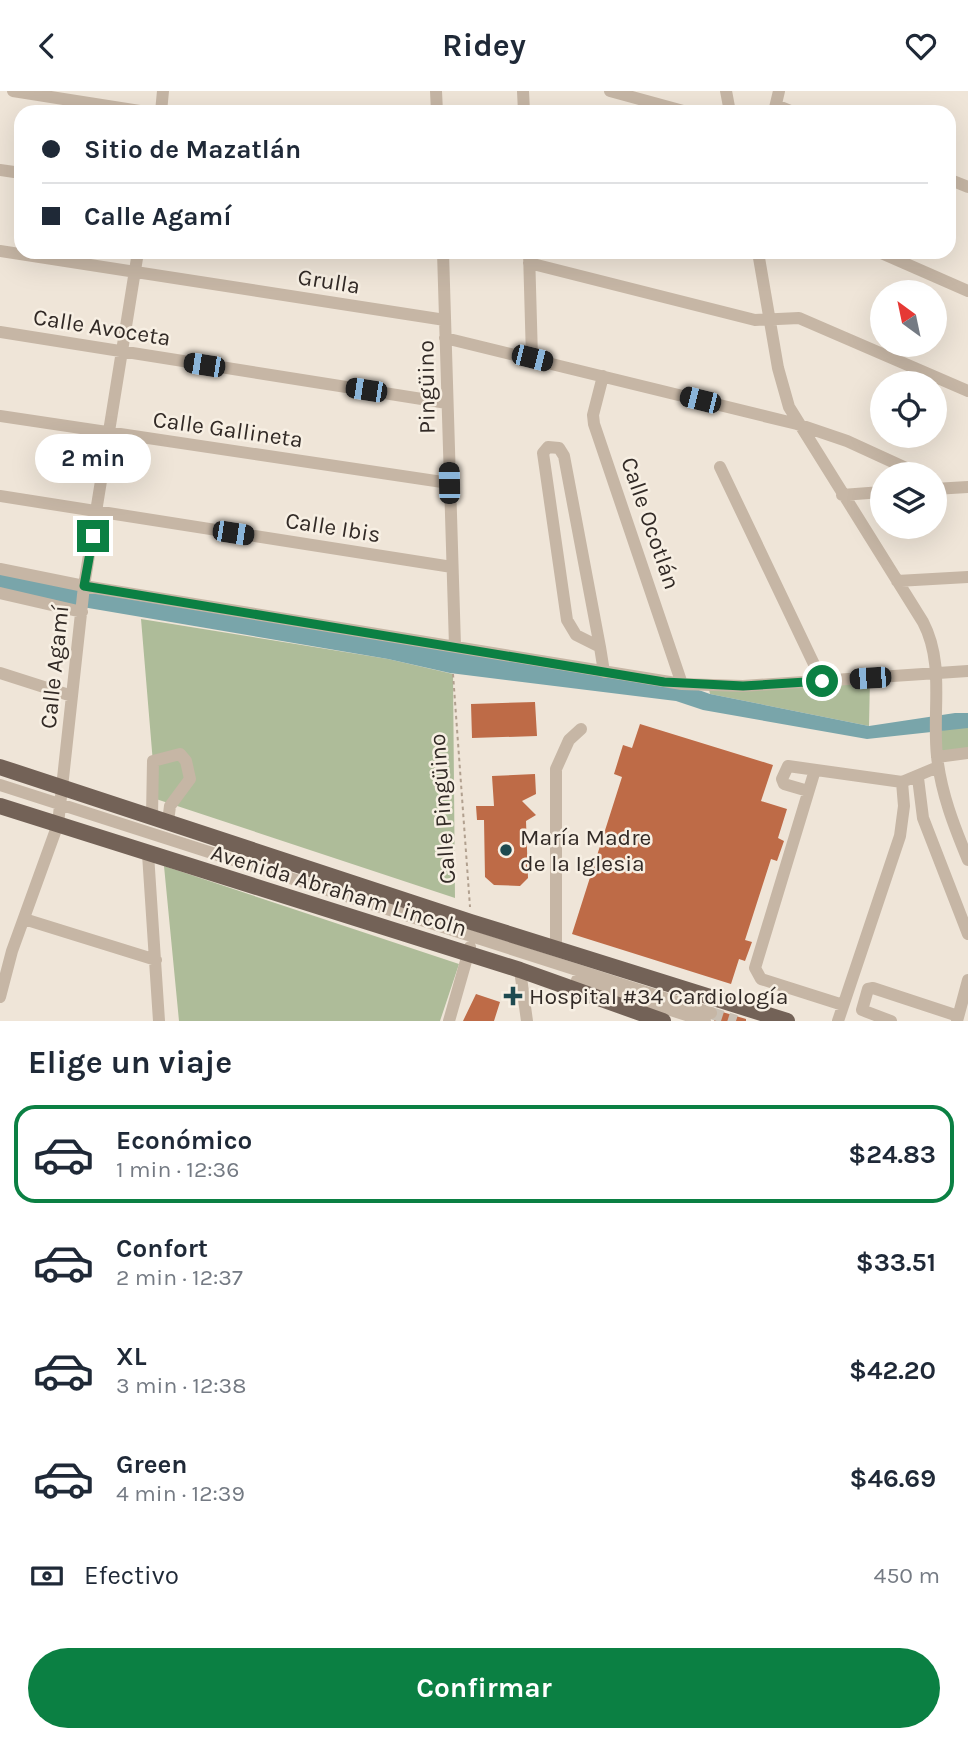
<!DOCTYPE html>
<html lang="es">
<meta charset="utf-8">
<style>
body{margin:0;font-family:Karla,sans-serif;background:#f2f2f3;color:#1f2937;height:100vh;display:flex;flex-direction:column;font-size:26px;white-space:nowrap}
*{box-sizing:border-box;margin:0}
p{font-size:23px;color:#747a83}
.icon{flex:none;width:38px;height:38px;fill:none;stroke:currentColor;stroke-width:2;stroke-linecap:round;stroke-linejoin:round}
.map{position:relative;height:930px;overflow:hidden}
.side{display:flex;flex-direction:column;background:#fff;flex:1}
.side>*{flex:none}
.hud{position:absolute;left:14px;top:14px;width:942px;height:154px;border-radius:21px;box-shadow:0 7px 28px #0002;display:grid;align-content:center;height:154px;padding:0 28px;background:#fff}
.needle{width:46px;rotate:327deg}
.controls{position:absolute;left:870px;top:189px;display:grid;gap:14px}
.controls a{display:grid;place-items:center;width:77px;height:77px;border-radius:50%;background:#fff;box-shadow:0 7px 28px #0002;font-size:35px}
.end{position:absolute;width:32px;height:32px;margin:-16px;border:9px solid #0b8043;background:#fff;box-shadow:0 0 0 4px #fff}
.from{border-radius:50%}
.bubble{position:absolute;height:49px;border-radius:24px;background:#fff;box-shadow:0 7px 28px #0002;font-size:23px;font-weight:700;line-height:49px;text-align:center}
.car{position:absolute;width:21px;height:42px;margin:-21px -10px;border-radius:9px;box-shadow:0 0 5px 2px #0007;background:linear-gradient(#222 24%,#8ab4d8 0 40%,#222 0 76%,#8ab4d8 0 86%,#222 0)}
.hud b{display:flex;align-items:center;gap:24px;height:66px;font-size:26px}
.hud b+b{border-top:2px solid #e0e1e3}
.hud i{width:18px;height:18px;background:#1f2937}
ul{padding:0;list-style:none}
li{display:flex;align-items:center;gap:21px;height:98px;margin:0 14px 10px;padding:0 14px;border:4px solid transparent;border-radius:21px}
li div{flex:1}
li b{display:block;font-size:26px}
li em{font-style:normal;font-weight:700}
li.on{border-color:#0b8043}
li>.icon{width:63px;height:63px;stroke-width:1.5}
h2{padding:0 28px;font-size:32px;line-height:84px}
.pay{display:flex;align-items:center;gap:18px;height:77px;padding:0 28px;font-size:26px}
.pay p{margin-inline-start:auto}
.action{display:flex;gap:14px;margin-top:auto;padding:14px 28px}
.action a{flex:1;height:80px;border-radius:42px;background:#0b8043;color:#fff;font-size:28px;font-weight:700;line-height:80px;text-align:center}
header{display:flex;justify-content:space-between;align-items:center;height:91px;padding:0 28px;background:#fff;font-size:32px;font-weight:700}
.map>svg:first-child{display:block}
.green{fill:#aebc99}
.water{fill:#79a5aa}
.building{fill:#be6b47}
.lines{fill:none;stroke-linecap:round;stroke-linejoin:round}
.minor-tunnel{stroke:#c9c0b4;stroke-width:12;stroke-dasharray:12 6;stroke-linecap:butt}
.path{stroke:#b1a08f;stroke-width:2;stroke-dasharray:3.5 3.5;stroke-linecap:butt}
.minor{stroke:#c6b6a5;stroke-width:12}
.major{stroke:#736257;stroke-width:16}
.route{stroke:#0b8043;stroke-width:9}
.poi-dot{fill:#1e4a50;stroke:#f7efe3;stroke-width:2.5}
.labels{text-anchor:middle;stroke-width:5;stroke-linejoin:round;paint-order:stroke}
.street-label{font-size:23px;fill:#322a26;stroke:#f7efe3}
.poi-label{font-size:23px;fill:#322a26;stroke:#f7efe3;text-anchor:start}
</style>
<header><svg class="icon" aria-label="back" viewBox="0 0 24 24"><path d="M15 5l-7 7 7 7"/></svg>Ridey<svg class="icon" aria-label="heart" viewBox="0 0 24 24"><path d="M12 20l-8-8c-3-5 5-10 8-4 3-6 11-1 8 4z"/></svg></header>
<div class="map">
<svg width="968" height="930" viewBox="0 0 968 930">
<rect width="100%" height="100%" fill="#efe5d8"/>
<!-- green -->
<path class="green" d="M 141,528 L 388,568 L 453,583 L 455,807 L 156,708 Z
M 870,587 L 869,635 L 710,603 L 708,594 Z
M 957,636 L 968,637 L 968,662 L 937,666 L 935,641 Z
M 164,775 L 459,873 L 440,930 L 179,930 Z"/>
<!-- water -->
<path class="water" d="M 0,478 L 682,593 L 710,603 L 869,635 L 955,622 L 968,622 L 968,637 L 867,648 L 703,619 L 676,610 L 450,582 L 388,568 L 0,502 Z"/>
<!-- building -->
<path class="building" d="M 535,611 L 537,645 L 472,647 L 471,613 Z
M 640,633 L 773,674 L 761,710 L 787,718 L 778,747 L 784,750 L 777,770 L 771,768 L 745,849 L 752,851 L 745,870 L 739,868 L 731,893 L 572,843 L 622,686 L 614,683 L 623,654 L 632,657 Z
M 535,683 L 536,703 L 522,710 L 536,724 L 526,730 L 528,787 L 520,795 L 494,794 L 485,786 L 484,729 L 477,729 L 476,715 L 494,715 L 492,685 Z
M 476,903 L 500,911 L 494,930 L 463,930 Z
M 719,920 L 746,928 L 746,930 L 714,930 Z"/>
<g class="lines">
<!-- minor-tunnel -->
<path class="minor-tunnel" d="M 711,922 L 736,930"/>
<!-- path -->
<path class="path" d="M 453,583 L 470,816"/>
<!-- minor -->
<path class="minor" d="M 13,0 L 146,21
M 436,0 L 437,21
M 523,0 L 524,21
M 610,0 L 687,21
M 726,0 L 730,21
M 776,14 L 793,21
M 161,21 L 163,0
M 774,21 L 779,0
M 0,79 L 21,82
M 948,88 L 968,96
M 0,160 L 445,229
M 443,161 L 455,555
M 529,161 L 532,267
M 758,161 L 778,277 L 789,316 L 923,531 C 945,573 932,620 937,665 C 941,702 954,735 968,769
M 879,161 L 968,200
M 529,172 L 755,229 L 799,227 L 968,300
M 0,241 L 447,312
M 445,247 L 797,333 L 847,350 L 919,383
M 603,285 L 593,324 L 594,333 L 682,593
M 0,325 L 449,392
M 720,376 L 822,590
M 934,398 L 968,396
M 842,404 L 882,401
M 0,405 L 452,476
M 0,478 L 84,495 L 682,593 L 743,595 L 968,580
M 897,490 L 968,486
M 0,502 L 82,521
M 600,556 L 576,544 L 567,529 L 543,362 L 548,356 L 559,357 L 564,365 L 600,556 L 604,581
M 0,582 L 72,605
M 937,666 L 968,662
M 815,679 L 755,877 L 761,888 L 843,914
M 918,687 L 923,727 L 968,843
M 0,694 L 711,922
M 808,700 L 784,693 L 782,688 L 788,675 L 902,691 L 938,676
M 152,725 L 153,670 L 180,663 L 186,670 L 190,688 L 170,715 L 168,731
M 148,763 L 159,930
M 24,828 L 156,869
M 556,856 L 556,678 L 569,649 L 581,638
M 520,879 L 527,930
M 577,889 L 705,930
M 0,906 L 12,860 L 58,733 L 84,495 L 138,161
M 449,930 L 470,856
M 838,930 L 900,745 L 904,715 L 902,691
M 891,930 L 862,919 L 868,898 L 873,897 L 958,925
M 957,930 L 968,889"/>
<!-- major -->
<path class="major" d="M 0,676 L 471,831 L 787,930
M 0,715 L 520,879 L 663,930"/>
</g>
<g class="lines">
<!-- route -->
<path class="route" d="M 93,445 L 84,495 L 664,591 L 743,595 L 822,590"/>
</g>
<!-- markers -->
<g class="poi-dot">
<circle cx="506" cy="759" r="7"/>
<path d="M509.5 894.5h7v7h7v7h-7v7h-7v-7h-7v-7h7z"/>
</g>
<g class="labels">
<!-- street labels -->
<g class="street-label">
<text transform="translate(329 190) rotate(9)" y="8">Grulla</text>
<text transform="translate(102 236) rotate(9)" y="8">Calle Avoceta</text>
<text transform="translate(426 296) rotate(-91)" y="8">Pingüino</text>
<text transform="translate(228 338) rotate(8)" y="8">Calle Gallineta</text>
<text transform="translate(651 432) rotate(71)" y="8">Calle Ocotlán</text>
<text transform="translate(333 436) rotate(9)" y="8">Calle Ibis</text>
<text transform="translate(54 576) rotate(-84)" y="8">Calle Agamí</text>
<text transform="translate(442 718) rotate(-94)" y="8">Calle Pingüino</text>
<text transform="translate(339 799) rotate(17)" y="8">Avenida Abraham Lincoln</text>
</g>
<!-- poi labels -->
<g class="poi-label">
<text x="520" y="754">María Madre<tspan x="520" dy="26">de la Iglesia</tspan></text>
<text x="529" y="913">Hospital #34 Cardiología</text>
</g>
</g>
</svg>
<div class="controls">
<a><svg class="needle" viewBox="-14 -14 28 28"><path d="M0-13l5 13h-10z" fill="#e53935"/><path d="M0 13l5-13h-10z" fill="#747a83"/></svg></a>
<a><svg class="icon" aria-label="locate" viewBox="0 0 24 24"><circle cx="12" cy="12" r="6"/><path d="M12 2v4M12 18v4M2 12h4M18 12h4"/></svg></a>
<a><svg class="icon" aria-label="layers" viewBox="0 0 24 24"><path d="M12 4l9 5-9 5-9-5zM3 14l9 5 9-5"/></svg></a>
</div>
<i class="end from" style="left:822px;top:590px"></i>
<i class="end" style="left:93px;top:445px"></i>
<div class="bubble" style="left:35px;top:343px;width:116px">2 min</div>
<i class="car" style="left:532px;top:267px;rotate:104deg"></i>
<i class="car" style="left:204px;top:274px;rotate:279deg"></i>
<i class="car" style="left:366px;top:299px;rotate:279deg"></i>
<i class="car" style="left:700px;top:309px;rotate:284deg"></i>
<i class="car" style="left:449px;top:392px;rotate:359deg"></i>
<i class="car" style="left:233px;top:442px;rotate:99deg"></i>
<i class="car" style="left:870px;top:587px;rotate:266deg"></i>
<div class="hud">
<b><i class="from"></i>Sitio de Mazatlán</b>
<b><i></i>Calle Agamí</b>
</div>
</div>
<section class="side">
<h2>Elige un viaje</h2>
<ul>
<li class="on"><svg class="icon" aria-label="car" viewBox="0 0 24 24"><path d="M5 17H2v-5l4-1 3-4h7l3 4 3 1v5h-3M9 17h6M6 11h13"/><circle cx="7" cy="17" r="2"/><circle cx="17" cy="17" r="2"/></svg><div><b>Económico</b><p>1 min · 12:36</p></div><em>$24.83</em></li>
<li><svg class="icon" aria-label="car" viewBox="0 0 24 24"><path d="M5 17H2v-5l4-1 3-4h7l3 4 3 1v5h-3M9 17h6M6 11h13"/><circle cx="7" cy="17" r="2"/><circle cx="17" cy="17" r="2"/></svg><div><b>Confort</b><p>2 min · 12:37</p></div><em>$33.51</em></li>
<li><svg class="icon" aria-label="car" viewBox="0 0 24 24"><path d="M5 17H2v-5l4-1 3-4h7l3 4 3 1v5h-3M9 17h6M6 11h13"/><circle cx="7" cy="17" r="2"/><circle cx="17" cy="17" r="2"/></svg><div><b>XL</b><p>3 min · 12:38</p></div><em>$42.20</em></li>
<li><svg class="icon" aria-label="car" viewBox="0 0 24 24"><path d="M5 17H2v-5l4-1 3-4h7l3 4 3 1v5h-3M9 17h6M6 11h13"/><circle cx="7" cy="17" r="2"/><circle cx="17" cy="17" r="2"/></svg><div><b>Green</b><p>4 min · 12:39</p></div><em>$46.69</em></li>
</ul>
<div class="pay"><svg class="icon" aria-label="cash" viewBox="0 0 24 24"><path d="M3 7h18v10H3z"/><circle cx="12" cy="12" r="2"/></svg>Efectivo<p>450 m</p></div>
<div class="action"><a>Confirmar</a></div>
</section>
